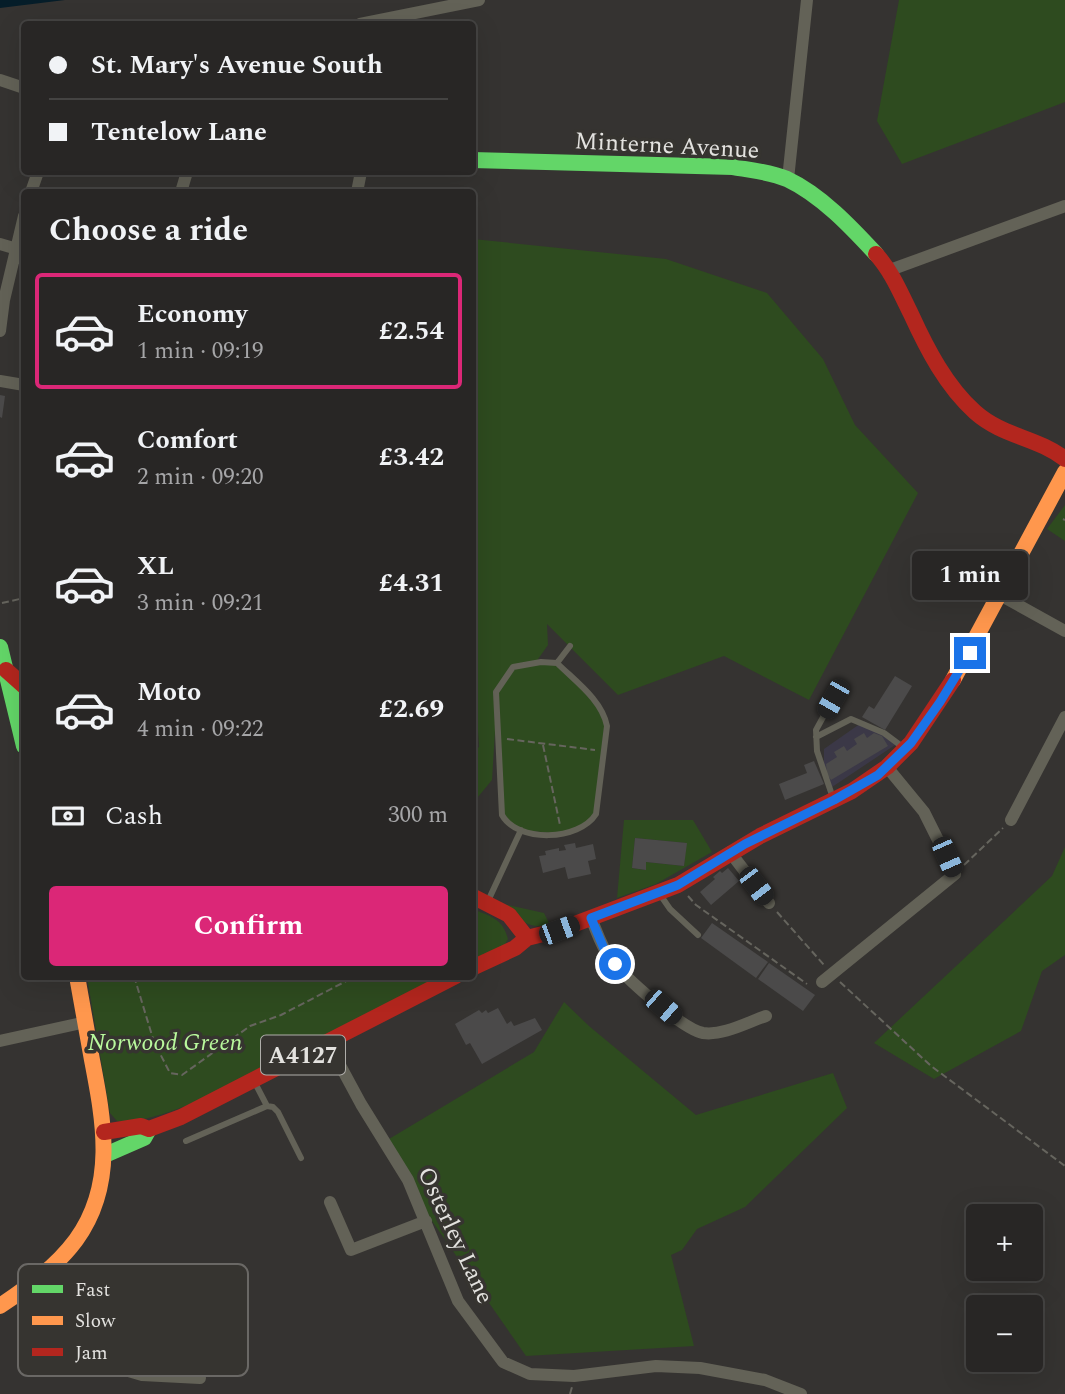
<!DOCTYPE html>
<meta charset="utf-8">
<style>
body{margin:0;font-family:Spectral,serif;background:#343232;color:#f1f3f6;height:100vh;display:flex;flex-direction:column;font-size:26px;white-space:nowrap}
*{box-sizing:border-box;margin:0}
p{font-size:23px;color:#a5a5a7}
.icon{flex:none;width:38px;height:38px;fill:none;stroke:currentColor;stroke-width:2;stroke-linecap:round;stroke-linejoin:round}
.map{position:relative;flex:1;overflow:hidden}
.drawer{position:absolute;left:21px;top:189px;width:455px;height:791px;display:flex;flex-direction:column;background:#282625;border-radius:7px;box-shadow:0 7px 28px #0002,0 0 0 2px #444342}
.drawer>*{flex:none}
.guide{position:absolute;left:21px;top:21px;width:455px;height:154px;border-radius:7px;box-shadow:0 7px 28px #0002,0 0 0 2px #444342;display:grid;align-content:center;height:154px;padding:0 28px;background:#282625}
.fabs{position:absolute;left:966px;top:1204px;display:grid;gap:14px}
.fabs a{display:grid;place-items:center;width:77px;height:77px;border-radius:7px;background:#282625;box-shadow:0 7px 28px #0002,0 0 0 2px #444342;font-size:35px}
.end{position:absolute;width:32px;height:32px;margin:-16px;border:9px solid #1a73e8;background:#fff;box-shadow:0 0 0 4px #fff}
.from{border-radius:50%}
.bubble{position:absolute;height:49px;border-radius:7px;background:#282625;box-shadow:0 7px 28px #0002,0 0 0 2px #444342;font-size:23px;font-weight:700;line-height:49px;text-align:center}
.car{position:absolute;width:21px;height:42px;margin:-21px -10px;border-radius:9px;box-shadow:0 0 5px 2px #0007;background:linear-gradient(#222 24%,#8ab4d8 0 40%,#222 0 76%,#8ab4d8 0 86%,#222 0)}
.guide b{display:flex;align-items:center;gap:24px;height:66px;font-size:26px}
.guide b+b{border-top:2px solid #444342}
.guide i{width:18px;height:18px;background:#f1f3f6}
ul{padding:0;list-style:none}
li{display:flex;align-items:center;gap:21px;height:116px;margin:0 14px 10px;padding:0 14px;border:4px solid transparent;border-radius:7px}
li div{flex:1}
li b{display:block;font-size:26px}
li em{font-style:normal;font-weight:700}
li.on{border-color:#db2777}
li>.icon{width:63px;height:63px;stroke-width:1.5}
h2{padding:0 28px;font-size:32px;line-height:84px}
.pay{display:flex;align-items:center;gap:18px;height:77px;padding:0 28px;font-size:26px}
.pay p{margin-inline-start:auto}
.primary-button{display:flex;gap:14px;margin-top:auto;padding:14px 28px}
.primary-button a{flex:1;height:80px;border-radius:7px;background:#db2777;color:#fff;font-size:28px;font-weight:700;line-height:80px;text-align:center}
.map>svg:first-child{display:block}
.commercial{fill:#3b3847}
.green{fill:#2e4b1f;fill-rule:evenodd}
.water{fill:#051d29}
.building{fill:#4b4a4a}
.lines{fill:none;stroke-linecap:round;stroke-linejoin:round}
.path{stroke:#66655e;stroke-width:2;stroke-dasharray:7 3.5;stroke-linecap:butt}
.lane{stroke:#636257;stroke-width:6}
.street{stroke:#636257;stroke-width:12}
.fast{stroke:#63d668;stroke-width:16}
.slow{stroke:#ff974d;stroke-width:16}
.jam{stroke:#b3261e;stroke-width:16}
.route{stroke:#1a73e8;stroke-width:9}
.labels{text-anchor:middle;stroke-width:7;stroke-linejoin:round;paint-order:stroke}
.shield{fill:#363430;stroke:#afaeaa;stroke-width:2}
.shield-label{font-size:23px;font-weight:bold;fill:#e3e2df}
.street-label{font-size:24px;fill:#e3e2df;stroke:#363430}
.park-label{font-size:24px;font-style:italic;fill:#b9f99d;stroke:#363430}
.key{fill:#363430;stroke:#6a6865;stroke-width:2}
.key-label{font-size:19px;fill:#e3e2df}
</style>
<div class="map">
<svg width="1065" height="1394" viewBox="0 0 1065 1394">
<rect width="100%" height="100%" fill="#353331"/>
<!-- commercial -->
<path class="commercial" d="M 864,721 L 895,745 L 832,787 L 824,766 L 824,749 Z"/>
<!-- green -->
<path class="green" d="M 899,0 L 1065,0 L 1065,102 L 902,164 L 877,121 Z
M 473,239 L 666,259 L 767,293 L 823,359 L 855,425 L 918,493 L 809,700 L 724,656 L 618,695 L 547,624 L 548,645 L 536,662 L 557,663 L 605,715 L 598,804 L 591,822 L 562,834 L 521,830 L 502,815 L 496,715 L 492,780 L 473,803 L 473,751 L 479,747 L 477,714 L 473,712 Z
M 1065,505 L 1065,541 L 1047,529 Z
M 624,820 L 693,820 L 712,852 L 656,884 L 617,898 ZM 635,838 L 686,843 L 684,866 L 646,862 L 645,870 L 632,868 Z
M 1065,847 L 1065,955 L 1042,971 L 1021,1031 L 934,1079 L 874,1043 L 1052,876 Z
M 503,904 L 544,913 L 550,925 C 526,930 520,919 503,904 Z
M 472,909 C 491,916 503,919 508,939 L 504,946 L 472,960 Z
M 87,977 L 438,977 C 392,1001 346,1025 300,1049 C 256,1072 165,1126 117,1121 L 110,1113 Z
M 564,1002 L 589,1026 L 696,1115 L 833,1073 L 847,1108 L 745,1207 L 697,1229 L 682,1250 L 671,1255 L 694,1346 L 526,1356 L 432,1221 L 389,1139 L 534,1052 Z"/>
<!-- water -->
<path class="water" d="M 0,0 L 65,0 L 0,8 Z"/>
<!-- building -->
<path class="building" d="M 0,395 L 5,396 L 2,418 L 0,417 Z
M 895,676 L 912,686 L 885,730 L 862,717 L 869,706 L 874,709 Z
M 864,733 L 867,738 L 874,733 L 882,736 L 888,746 L 831,780 L 827,774 L 826,764 L 837,757 L 834,752 L 844,746 L 847,751 L 857,744 L 854,739 Z
M 814,761 L 824,784 L 785,800 L 779,784 L 807,773 L 804,765 Z
M 635,838 L 687,843 L 684,866 L 646,862 L 646,870 L 632,868 Z
M 575,843 L 576,848 L 593,844 L 596,859 L 588,861 L 591,874 L 568,879 L 565,867 L 543,873 L 539,856 L 546,855 L 545,851 L 559,848 L 559,851 L 566,850 L 564,845 Z
M 728,868 L 739,881 L 711,905 L 700,892 L 715,879 L 713,877 L 720,871 L 722,873 Z
M 712,923 L 768,962 L 756,978 L 701,938 Z
M 769,963 L 815,995 L 803,1011 L 758,979 Z
M 498,1008 L 507,1024 L 511,1021 L 514,1026 L 535,1018 L 542,1030 L 482,1064 L 470,1043 L 466,1045 L 455,1024 L 479,1010 L 482,1013 L 486,1010 L 488,1013 Z"/>
<g class="lines">
<!-- path -->
<path class="path" d="M 1063,519 L 1065,520
M 2,603 L 24,598
M 507,739 L 595,750
M 543,745 L 560,825
M 964,865 L 1003,828
M 688,896 L 696,905 L 807,984
M 777,912 L 824,965
M 134,976 L 154,1042 L 170,1073 L 182,1075 L 250,1026 L 281,1015 L 356,976
M 840,982 L 931,1066 L 1065,1166
M 570,1394 L 572,1387"/>
<!-- lane -->
<path class="lane" d="M 14,260 L 24,262
M 557,663 L 541,662 L 513,667 L 496,692 L 502,815 C 518,843 579,841 596,814 L 607,726 C 602,700 575,681 557,663 L 570,646
M 833,699 L 816,730 L 817,751 L 833,798
M 816,737 L 851,719 L 884,733 L 904,748
M 661,896 L 670,909 L 698,935
M 488,901 L 521,830
M 267,1106 L 273,1107 L 278,1112 L 301,1158
M 186,1141 L 267,1106 L 255,1083"/>
<!-- street -->
<path class="street" d="M 360,24 L 479,0
M 0,80 L 24,88
M 788,179 L 807,0
M 31,192 L 38,172
M 181,192 L 187,172
M 357,192 L 361,172
M 0,244 L 17,249
M 890,270 L 1065,206
M 0,331 L 4,300 L 24,216
M 0,381 L 24,385
M 1000,595 L 1065,631
M 1011,820 L 1065,717
M 730,852 L 769,903
M 591,918 C 597,932 601,946 610,958 C 623,976 682,1029 703,1033 C 723,1036 748,1022 766,1016
M 822,982 L 955,874 L 924,812 L 887,767
M 0,1041 L 86,1022
M 327,1041 L 361,1104 L 408,1180 L 458,1301 L 503,1362 L 530,1374 L 574,1376 L 656,1366 L 700,1368 L 765,1380 L 801,1394
M 330,1202 L 351,1250 L 426,1221
M 52,1269 L 61,1279 L 92,1329 L 125,1370 L 142,1375 L 200,1378"/>
<!-- fast -->
<path class="fast" d="M 472,160 L 733,167 C 751,170 770,172 787,179 C 821,195 851,227 876,254
M 0,647 L 24,746
M 105,1155 L 144,1138 L 149,1129"/>
<!-- slow -->
<path class="slow" d="M 953,680 L 1065,472
M 0,1306 C 28,1287 56,1267 76,1240 C 116,1185 104,1122 92,1060 C 87,1032 82,1004 77,976"/>
<!-- jam -->
<path class="jam" d="M 876,254 C 892,272 900,292 911,314 C 927,349 946,386 975,412 C 1003,437 1037,437 1065,459
M 6,670 L 24,686
M 472,896 L 509,915 L 527,938
M 472,968 L 515,948 L 527,938 L 559,930 L 678,885 L 760,836 L 852,791 L 887,767 L 911,743 L 953,680
M 104,1132 L 141,1126 L 149,1129 L 181,1117 L 456,976"/>
</g>
<g class="lines">
<!-- route -->
<path class="route" d="M 615,964 L 605,951 L 591,918 L 678,885 L 745,844 L 834,800 L 878,775 L 911,743 L 940,702 L 970,653"/>
</g>
<g class="labels">
<!-- shield labels -->
<rect class="shield" x="261" y="1035.5" width="84" height="39" rx="5"/>
<g class="shield-label">
<text x="303" y="1063">A4127</text>
</g>
<!-- street labels -->
<g class="street-label">
<text transform="translate(667 145) rotate(3)" y="8">Minterne Avenue</text>
<text transform="translate(456 1235) rotate(65)" y="8">Osterley Lane</text>
</g>
<!-- park labels -->
<g class="park-label">
<text x="165" y="1050">Norwood Green</text>
</g>
</g>
<!-- legend -->
<rect x="18" y="1264" width="230" height="112" rx="10" class="key"/>
<rect x="32" y="1285" width="31" height="8" fill="#63d668"/>
<rect x="32" y="1316" width="31" height="9" fill="#ff974d"/>
<rect x="32" y="1348" width="31" height="8" fill="#b3261e"/>
<g class="key-label">
<text x="75" y="1296">Fast</text>
<text x="75" y="1327">Slow</text>
<text x="75" y="1359">Jam</text>
</g>
</svg>
<div class="fabs">
<a>+</a>
<a>−</a>
</div>
<i class="end from" style="left:615px;top:964px"></i>
<i class="end" style="left:970px;top:653px"></i>
<div class="bubble" style="left:912px;top:551px;width:116px">1 min</div>
<i class="car" style="left:833px;top:699px;rotate:210deg"></i>
<i class="car" style="left:947px;top:857px;rotate:156deg"></i>
<i class="car" style="left:756px;top:886px;rotate:143deg"></i>
<i class="car" style="left:559px;top:930px;rotate:70deg"></i>
<i class="car" style="left:663px;top:1007px;rotate:131deg"></i>
<div class="guide">
<b><i class="from"></i>St. Mary's Avenue South</b>
<b><i></i>Tentelow Lane</b>
</div>
<section class="drawer">
<h2>Choose a ride</h2>
<ul>
<li class="on"><svg class="icon" aria-label="car" viewBox="0 0 24 24"><path d="M5 17H2v-5l4-1 3-4h7l3 4 3 1v5h-3M9 17h6M6 11h13"/><circle cx="7" cy="17" r="2"/><circle cx="17" cy="17" r="2"/></svg><div><b>Economy</b><p>1 min · 09:19</p></div><em>£2.54</em></li>
<li><svg class="icon" aria-label="car" viewBox="0 0 24 24"><path d="M5 17H2v-5l4-1 3-4h7l3 4 3 1v5h-3M9 17h6M6 11h13"/><circle cx="7" cy="17" r="2"/><circle cx="17" cy="17" r="2"/></svg><div><b>Comfort</b><p>2 min · 09:20</p></div><em>£3.42</em></li>
<li><svg class="icon" aria-label="car" viewBox="0 0 24 24"><path d="M5 17H2v-5l4-1 3-4h7l3 4 3 1v5h-3M9 17h6M6 11h13"/><circle cx="7" cy="17" r="2"/><circle cx="17" cy="17" r="2"/></svg><div><b>XL</b><p>3 min · 09:21</p></div><em>£4.31</em></li>
<li><svg class="icon" aria-label="car" viewBox="0 0 24 24"><path d="M5 17H2v-5l4-1 3-4h7l3 4 3 1v5h-3M9 17h6M6 11h13"/><circle cx="7" cy="17" r="2"/><circle cx="17" cy="17" r="2"/></svg><div><b>Moto</b><p>4 min · 09:22</p></div><em>£2.69</em></li>
</ul>
<div class="pay"><svg class="icon" aria-label="cash" viewBox="0 0 24 24"><path d="M3 7h18v10H3z"/><circle cx="12" cy="12" r="2"/></svg>Cash<p>300 m</p></div>
<div class="primary-button"><a>Confirm</a></div>
</section>
</div>
